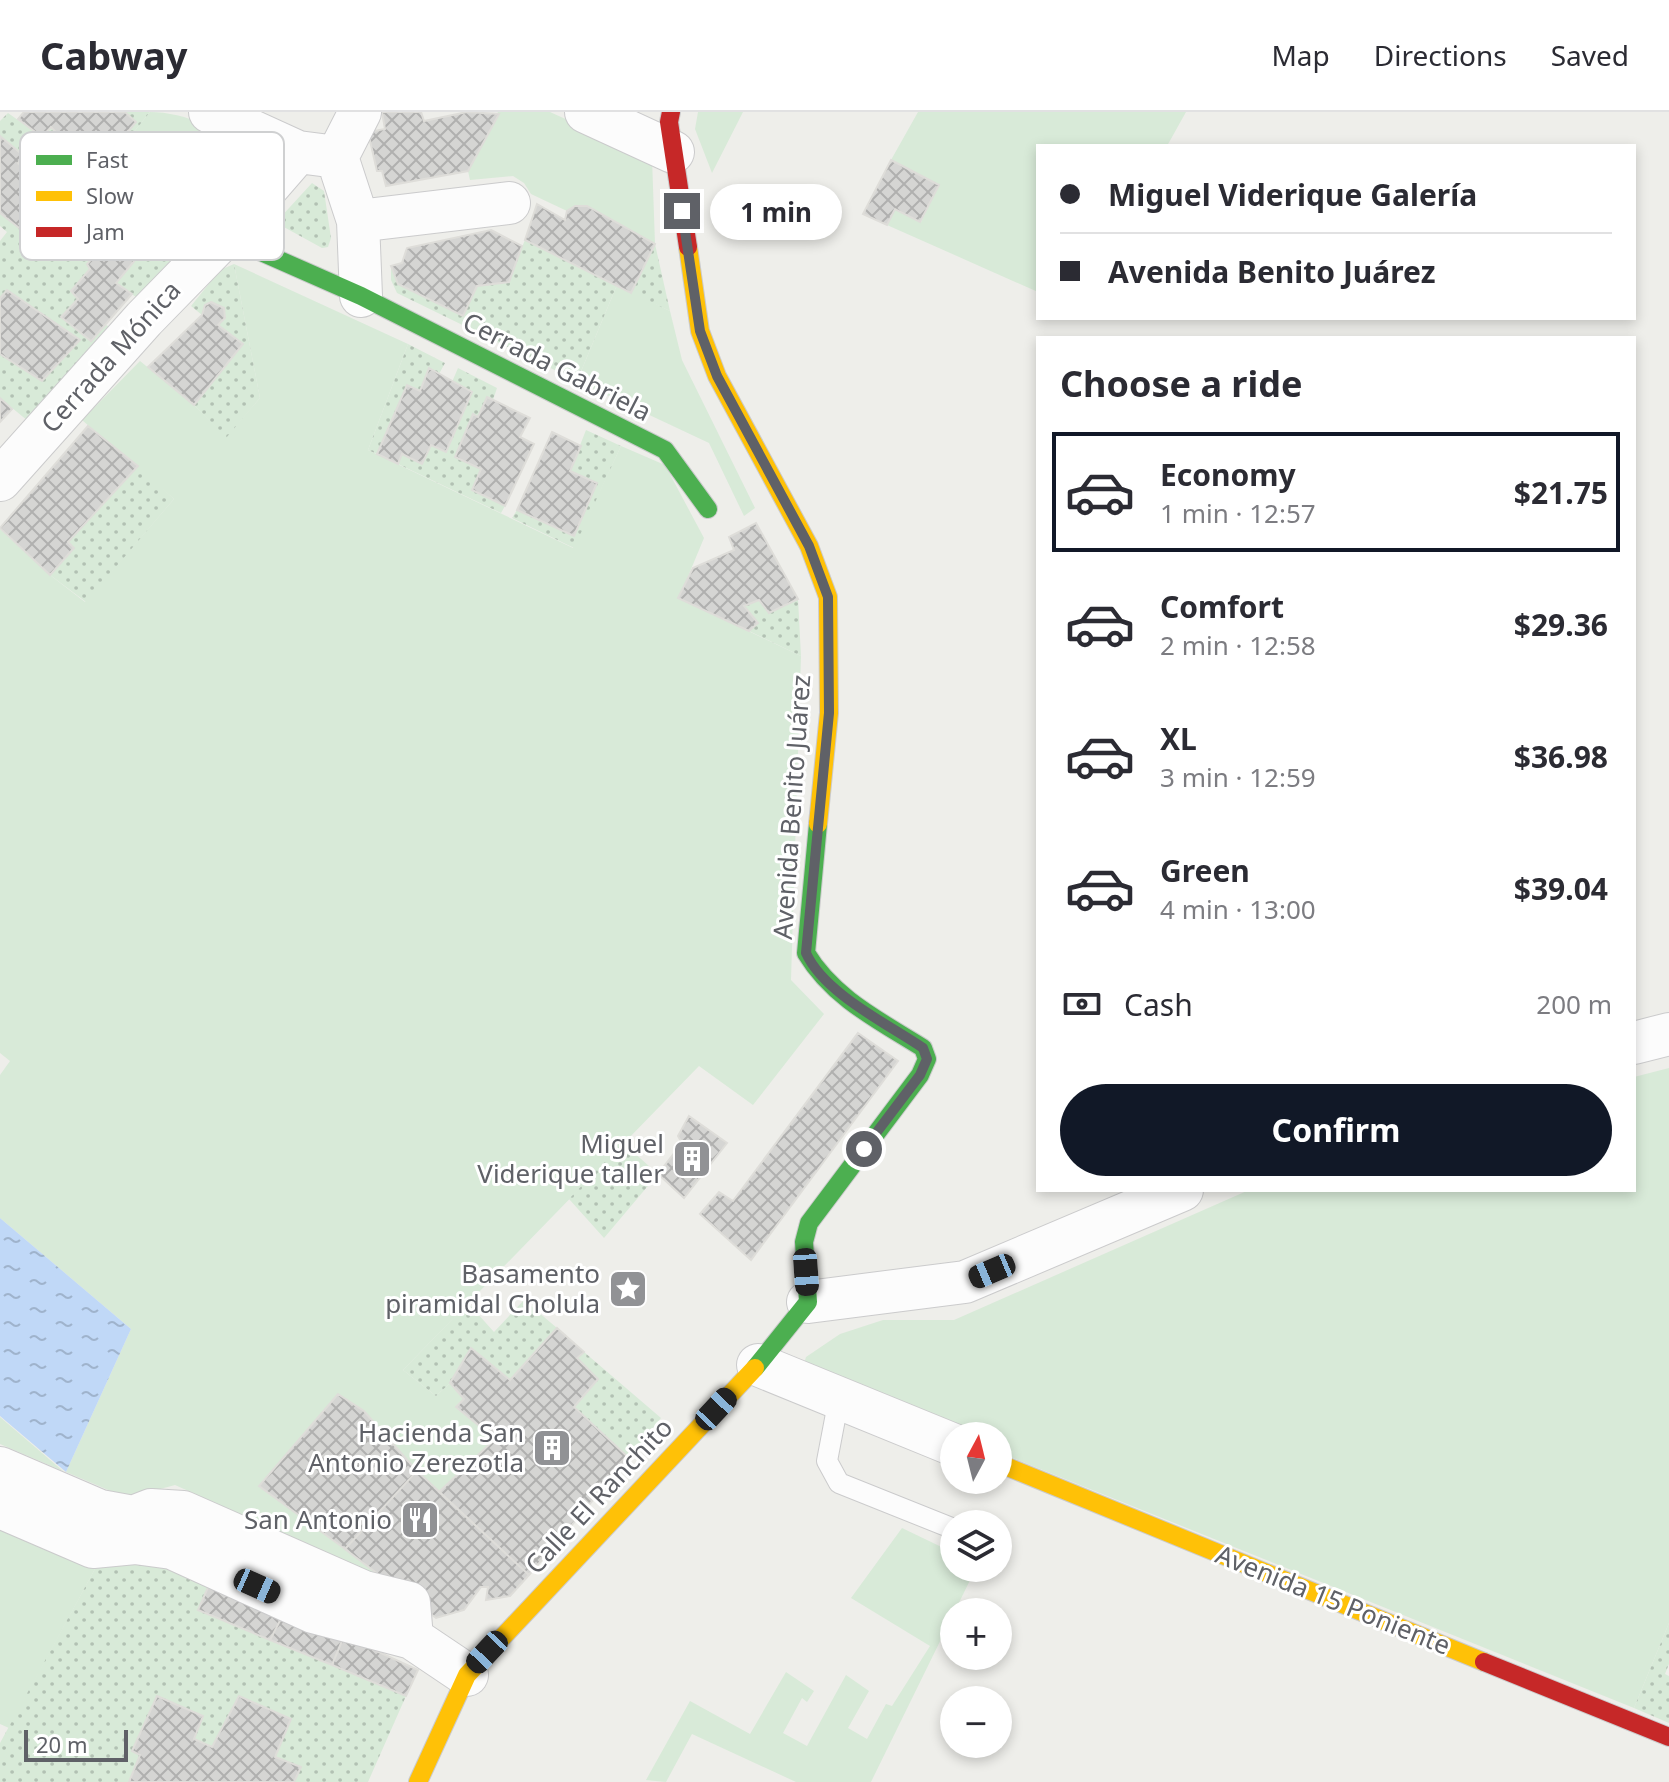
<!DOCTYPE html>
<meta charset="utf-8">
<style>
body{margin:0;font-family:"Noto Sans",sans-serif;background:#f7f7f7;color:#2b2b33;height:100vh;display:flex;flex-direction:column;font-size:30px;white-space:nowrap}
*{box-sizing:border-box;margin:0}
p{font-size:26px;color:#7c7c81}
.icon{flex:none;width:44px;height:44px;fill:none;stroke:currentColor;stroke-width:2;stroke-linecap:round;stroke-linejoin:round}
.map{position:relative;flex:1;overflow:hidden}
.drawer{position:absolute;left:1036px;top:224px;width:600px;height:856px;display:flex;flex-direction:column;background:#fff;border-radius:0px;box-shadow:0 4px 12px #0003}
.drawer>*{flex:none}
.guide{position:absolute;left:1036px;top:32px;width:600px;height:176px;border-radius:0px;box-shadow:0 4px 12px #0003;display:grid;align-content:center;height:176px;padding:0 24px;background:#fff}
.needle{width:52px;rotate:7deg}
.fabs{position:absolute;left:940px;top:1310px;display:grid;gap:16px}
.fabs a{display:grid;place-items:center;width:72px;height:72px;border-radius:50%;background:#fff;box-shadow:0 4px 12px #0003;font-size:40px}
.scale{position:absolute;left:24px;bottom:20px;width:104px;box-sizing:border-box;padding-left:8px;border:4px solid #5f6167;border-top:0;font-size:22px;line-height:28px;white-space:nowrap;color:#5f6167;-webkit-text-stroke:6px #fff;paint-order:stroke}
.end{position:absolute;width:36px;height:36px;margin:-18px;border:10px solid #5f6167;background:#fff;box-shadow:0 0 0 4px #fff}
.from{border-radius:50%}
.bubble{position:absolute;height:56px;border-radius:28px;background:#fff;box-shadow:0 4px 12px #0003;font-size:26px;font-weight:700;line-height:56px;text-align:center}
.car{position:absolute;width:24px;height:48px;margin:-24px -12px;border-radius:10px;box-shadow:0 0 6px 2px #0007;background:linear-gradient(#222 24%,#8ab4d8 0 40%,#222 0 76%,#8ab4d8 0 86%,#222 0)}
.guide b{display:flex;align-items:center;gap:28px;height:76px;font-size:30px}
.guide b+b{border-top:2px solid #e1e1e2}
.guide i{width:20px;height:20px;background:#2b2b33}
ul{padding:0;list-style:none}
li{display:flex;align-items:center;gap:24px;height:120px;margin:0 16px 12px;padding:0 8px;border:4px solid transparent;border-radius:0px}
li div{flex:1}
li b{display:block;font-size:30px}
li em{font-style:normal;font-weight:700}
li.selected{border-color:#111827}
li>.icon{width:72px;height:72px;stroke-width:1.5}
h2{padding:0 24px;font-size:36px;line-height:96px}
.pay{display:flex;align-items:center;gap:20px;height:88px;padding:0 24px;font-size:30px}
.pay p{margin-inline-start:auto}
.primary-button{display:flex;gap:16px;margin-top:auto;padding:16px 24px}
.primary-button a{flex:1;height:92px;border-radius:48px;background:#111827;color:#fff;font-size:32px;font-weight:700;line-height:92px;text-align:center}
header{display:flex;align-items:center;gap:48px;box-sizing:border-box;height:112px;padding:0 40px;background:#fff;border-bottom:2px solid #e1e1e2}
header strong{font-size:38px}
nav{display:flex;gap:44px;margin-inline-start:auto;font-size:28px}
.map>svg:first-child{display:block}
.grass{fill:#d8ead8}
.garden{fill:url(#garden-dots)}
.water{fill:url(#water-ripples)}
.building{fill:url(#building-cross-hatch);stroke:#deddd9;stroke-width:2}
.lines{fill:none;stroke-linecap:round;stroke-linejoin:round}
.lane-casing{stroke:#cbcbcc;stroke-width:22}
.street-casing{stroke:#cbcbcc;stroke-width:44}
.fast-casing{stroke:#cbcbcc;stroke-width:20}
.slow-casing{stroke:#cbcbcc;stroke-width:20}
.jam-casing{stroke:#cbcbcc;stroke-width:20}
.lane{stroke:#fcfcfc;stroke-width:20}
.street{stroke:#fcfcfc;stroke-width:42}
.fast{stroke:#4caf50;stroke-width:18}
.slow{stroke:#ffc107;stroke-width:18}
.jam{stroke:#c62828;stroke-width:18}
.route{stroke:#5f6167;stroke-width:10}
.labels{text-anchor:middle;stroke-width:6;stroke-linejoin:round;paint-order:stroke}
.street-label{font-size:26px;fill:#5f6167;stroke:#fff}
.poi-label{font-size:26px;fill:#5f6167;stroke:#fff;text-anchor:end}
.key{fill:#fff;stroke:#cfd0d1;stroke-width:2}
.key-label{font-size:22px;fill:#5f6167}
</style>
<header>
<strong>Cabway</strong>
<nav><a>Map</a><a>Directions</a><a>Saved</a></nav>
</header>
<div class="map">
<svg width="1669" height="1670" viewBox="0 0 1669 1670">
<defs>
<pattern id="garden-dots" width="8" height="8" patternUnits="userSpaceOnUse" patternTransform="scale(2)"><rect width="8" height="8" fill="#d8ead8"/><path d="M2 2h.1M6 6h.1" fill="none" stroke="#b2c1b3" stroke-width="1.8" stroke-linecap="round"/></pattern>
<pattern id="water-ripples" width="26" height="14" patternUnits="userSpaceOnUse" patternTransform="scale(2)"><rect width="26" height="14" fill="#c0d8f7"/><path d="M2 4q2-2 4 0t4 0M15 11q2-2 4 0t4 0" fill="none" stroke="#9fb3cc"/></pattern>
<pattern id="building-cross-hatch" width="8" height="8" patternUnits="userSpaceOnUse" patternTransform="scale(2)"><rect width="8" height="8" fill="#d5d5d3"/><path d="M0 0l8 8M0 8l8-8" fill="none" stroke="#b0b0af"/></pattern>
</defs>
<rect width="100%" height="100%" fill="#eeeeea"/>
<!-- grass -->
<path class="grass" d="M 150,0 C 185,0 226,19 254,41 C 258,67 228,89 211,108 L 116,42 Z
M 498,0 L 550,0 L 652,46 L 655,132 L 575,94 L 567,99 L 531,82 L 524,71 L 513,64 L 470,68 L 468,59 Z
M 698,0 L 743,0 L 712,61 L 695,17 Z
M 918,0 L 1186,0 L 1167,34 L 1038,34 L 1038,180 L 887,113 L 895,97 L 921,110 L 939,73 L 891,48 Z
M 234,152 L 408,232 L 368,338 L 571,435 L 573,436 L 621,334 L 665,353 L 704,426 L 679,486 L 801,544 L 791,868 L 824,902 L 753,993 L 699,954 L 403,1258 L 436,1284 L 450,1271 L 464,1287 L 456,1295 L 495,1327 L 439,1380 L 338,1282 L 259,1373 L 386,1467 L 175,1373 L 127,1386 L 66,1360 L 131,1217 L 0,1106 L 0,963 L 10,949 L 0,941 L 0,417 L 50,463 L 85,490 L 174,387 L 82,308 L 140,249 L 194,293 L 226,325 L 260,286 Z
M 617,173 L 670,199 L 682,248 L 755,396 L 744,404 L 709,331 L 577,269 Z
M 1669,956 L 1669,1511 L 1634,1596 L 998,1340 L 998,1324 L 957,1324 L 801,1261 L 806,1245 L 840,1222 L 883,1208 L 954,1208 L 1249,1078 L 1634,1078 L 1634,965 Z
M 0,1305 L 63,1359 L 0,1332 Z
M 0,1404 L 102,1444 L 9,1616 L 0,1612 Z
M 902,1416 L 954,1441 L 954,1456 L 976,1456 L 871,1670 L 796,1670 L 692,1622 L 666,1670 L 646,1668 L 690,1589 L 750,1622 L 786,1560 L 814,1579 L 807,1590 L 802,1586 L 783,1621 L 807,1634 L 846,1563 L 869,1579 L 848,1616 L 867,1627 L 886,1592 L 892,1594 L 930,1534 L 851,1486 Z"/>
<!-- garden -->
<path class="garden" d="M 125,0 L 150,0 L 116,42 L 211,108 L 143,190 L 116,171 L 141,141 L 147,143 L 173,110 L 151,92 L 145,98 L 132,84 L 142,75 L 119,54 L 84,90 L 115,121 L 87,152 L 90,157 L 72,179 L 78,187 L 61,205 L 91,229 L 106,213 L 116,218 L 28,309 L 0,286 L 0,242 L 42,269 L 79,228 L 6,179 L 0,186 L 0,129 L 7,120 L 0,114 L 0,101 L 45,84 L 57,73 L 48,66 L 53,62 L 42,52 L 36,57 L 28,50 L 23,56 L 18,51 L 24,44 L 0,24 L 0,9 L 8,1 L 42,25 L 51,15 L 69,34 L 62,44 L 89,66 L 135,10 Z
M 312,71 L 324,79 L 331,126 L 328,135 L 322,136 L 282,114 L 278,108 Z
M 525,128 L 617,173 L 577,269 L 397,181 L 391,168 L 391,154 L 398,172 L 463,204 L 477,174 L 507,170 Z
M 655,132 L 670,199 L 631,181 Z
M 234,152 L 260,286 L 226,326 L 194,293 L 243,232 L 218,213 L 225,206 L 224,196 L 211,190 L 205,193 L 202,203 L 191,194 L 220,158 Z
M 408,232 L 445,251 L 439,262 L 429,257 L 420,279 L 407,274 L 377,342 L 368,338 Z
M 458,256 L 497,276 L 493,288 L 487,285 L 478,305 L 474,302 L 481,357 L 505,394 L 501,401 L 398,352 L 402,342 L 422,352 L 431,333 L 447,339 L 472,280 L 452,270 Z
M 586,318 L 621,334 L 574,436 L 512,406 L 517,398 L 574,423 L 597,371 L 570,359 Z
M 138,354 L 174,387 L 86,490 L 50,463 L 74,437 L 68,430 Z
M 798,487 L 801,544 L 749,519 L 757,511 L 744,494 L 759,488 L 769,501 Z
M 623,1031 L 658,1062 L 604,1126 L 569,1087 Z
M 524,1188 L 557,1216 L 510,1268 L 472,1237 L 450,1271 L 436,1284 L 403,1258 L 468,1191 L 494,1220 Z
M 584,1240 L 661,1306 L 629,1346 L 574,1295 L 598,1268 L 577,1246 Z
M 102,1444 L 213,1464 L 199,1498 L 406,1584 L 368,1670 L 0,1670 L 0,1631 Z
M 1669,1511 L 1669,1552 L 1665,1562 L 1669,1564 L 1669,1611 L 1634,1596 Z"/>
<!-- water -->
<path class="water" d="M 0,1106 L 131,1217 L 66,1360 L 0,1304 Z"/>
<!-- building -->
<path class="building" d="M 24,0 L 125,0 L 136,10 L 89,66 L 62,44 L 69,34 L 51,15 L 42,25 L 18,7 Z
M 382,0 L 421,0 L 424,9 L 467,0 L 499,2 L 468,59 L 386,74 L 382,59 L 377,59 L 368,20 L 385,17 Z
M 0,24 L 24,44 L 18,51 L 23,56 L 29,49 L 36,57 L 41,52 L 54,62 L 48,66 L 57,73 L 45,84 L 51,89 L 23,119 L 0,101 Z
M 891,48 L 939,73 L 920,110 L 895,97 L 887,113 L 863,102 Z
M 119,54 L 143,75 L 132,84 L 145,98 L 151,92 L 174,111 L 147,144 L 141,141 L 116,171 L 132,182 L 91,229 L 61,205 L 78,187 L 71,179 L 90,157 L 87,152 L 115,121 L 83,90 Z
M 537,92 L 565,108 L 567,99 L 575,94 L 587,94 L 655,132 L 631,181 L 525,128 Z
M 491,118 L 522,134 L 509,170 L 477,174 L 463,204 L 398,172 L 391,154 L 402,151 L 407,136 Z
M 7,178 L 80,228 L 42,269 L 0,242 L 0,186 Z
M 211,190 L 224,196 L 225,206 L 218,213 L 243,232 L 194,293 L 148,255 L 202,203 L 205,193 Z
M 429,256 L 472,280 L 446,340 L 431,333 L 422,352 L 402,342 L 398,352 L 377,342 L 407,273 L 420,279 Z
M 487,285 L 530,306 L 520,325 L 534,332 L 505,394 L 472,378 L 481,357 L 455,345 L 473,302 L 478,305 Z
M 0,286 L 12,297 L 0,310 Z
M 88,314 L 138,354 L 68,430 L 74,436 L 50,463 L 0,416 Z
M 552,320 L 581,334 L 570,359 L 597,371 L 574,424 L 517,398 Z
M 756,411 L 798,487 L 769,501 L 759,488 L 744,494 L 758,511 L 749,519 L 678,486 L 693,456 L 734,438 L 729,425 Z
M 858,921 L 898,949 L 751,1148 L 700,1102 L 719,1080 L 733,1089 Z
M 689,1004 L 727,1031 L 684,1086 L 658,1062 L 682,1031 L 678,1024 Z
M 557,1216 L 584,1240 L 577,1246 L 598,1267 L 574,1295 L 629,1346 L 529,1463 L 439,1380 L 495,1327 L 456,1295 L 464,1287 L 450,1271 L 471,1236 L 510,1268 Z
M 338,1282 L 364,1299 L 417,1359 L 345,1437 L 259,1374 Z
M 417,1359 L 529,1463 L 510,1484 L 486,1488 L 488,1475 L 481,1475 L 464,1498 L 436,1506 L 345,1437 Z
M 213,1464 L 286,1497 L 270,1528 L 198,1498 Z
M 286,1497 L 344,1524 L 332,1553 L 270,1528 Z
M 344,1524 L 418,1558 L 406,1584 L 332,1553 Z
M 157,1584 L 203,1604 L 194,1627 L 212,1635 L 239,1584 L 291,1607 L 275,1645 L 301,1655 L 294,1670 L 129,1670 L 140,1643 L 132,1639 Z"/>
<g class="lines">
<!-- lane casing -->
<g class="lane-casing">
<path id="lane" d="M 839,1286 L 827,1349 L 839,1371 L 954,1417"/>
</g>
<!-- street casing -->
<g class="street-casing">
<path id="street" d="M 210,0 L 298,40 L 337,45 L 358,109 L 361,184
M 586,0 L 673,40
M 337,45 L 360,0
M 358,109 L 509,91
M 0,368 L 144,207 L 225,124 L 298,40
M 1634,931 L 1669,922
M 808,1190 L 965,1170 L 1182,1078
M 758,1253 L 954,1333
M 0,1356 L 100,1399 L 133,1405 L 151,1398 L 183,1400 L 364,1480 L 409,1491 L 412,1526
M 0,1395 L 93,1435 L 135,1431 L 172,1436 L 313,1500 L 412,1526 L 467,1563"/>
</g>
<!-- fast casing -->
<g class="fast-casing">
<path id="fast" d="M 225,124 L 361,184 L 665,338 L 708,397
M 755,1256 L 808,1190 L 804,1130 L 809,1111 L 920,963 L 927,947 L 923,936 C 880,909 833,886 806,841 L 818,712"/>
</g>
<!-- slow casing -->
<g class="slow-casing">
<path id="slow" d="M 688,135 L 700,219 L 717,264 L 809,434 L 828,485 L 829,601 L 818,712
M 998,1351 L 1484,1550
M 418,1670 L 467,1563 L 755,1256"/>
</g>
<!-- jam casing -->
<g class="jam-casing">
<path id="jam" d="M 671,0 L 669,10 L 688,135
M 1484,1550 L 1669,1625"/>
</g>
<!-- lane -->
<use href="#lane" class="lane"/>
<!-- street -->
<use href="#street" class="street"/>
<!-- fast -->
<use href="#fast" class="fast"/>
<!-- slow -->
<use href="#slow" class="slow"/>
<!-- jam -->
<use href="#jam" class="jam"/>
</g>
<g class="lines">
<!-- route -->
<path class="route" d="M 682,99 L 700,219 L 717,264 L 809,434 L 828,485 L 829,601 L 806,841 C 824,881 886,911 923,936 L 927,947 L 920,963 L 864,1037"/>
</g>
<!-- icons -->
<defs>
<g id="building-square" transform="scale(2)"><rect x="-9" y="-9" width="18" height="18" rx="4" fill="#919295" stroke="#fff"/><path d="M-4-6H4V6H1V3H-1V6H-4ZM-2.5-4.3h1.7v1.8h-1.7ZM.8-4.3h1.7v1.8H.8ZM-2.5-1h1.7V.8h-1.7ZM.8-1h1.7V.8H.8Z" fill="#fff"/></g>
<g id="sight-square" transform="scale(2)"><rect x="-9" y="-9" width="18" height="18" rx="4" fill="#919295" stroke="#fff"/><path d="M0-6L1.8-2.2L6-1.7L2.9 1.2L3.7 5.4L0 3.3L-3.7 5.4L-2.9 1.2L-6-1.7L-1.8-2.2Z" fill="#fff"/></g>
<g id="restaurant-square" transform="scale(2)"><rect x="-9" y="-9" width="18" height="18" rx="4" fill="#919295" stroke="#fff"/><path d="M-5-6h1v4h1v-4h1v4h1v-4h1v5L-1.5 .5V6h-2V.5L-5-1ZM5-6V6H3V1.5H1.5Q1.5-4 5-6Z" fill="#fff"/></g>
</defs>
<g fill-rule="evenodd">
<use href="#building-square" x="692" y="1047"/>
<use href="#sight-square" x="628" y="1177"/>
<use href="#building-square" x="552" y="1336"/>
<use href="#restaurant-square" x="420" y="1408"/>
</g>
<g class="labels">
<!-- street labels -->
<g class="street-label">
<text transform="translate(111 245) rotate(-48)" y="9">Cerrada Mónica</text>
<text transform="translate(557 255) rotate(27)" y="9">Cerrada Gabriela</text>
<text transform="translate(792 695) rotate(-86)" y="9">Avenida Benito Juárez</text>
<text transform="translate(599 1384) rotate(-47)" y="9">Calle El Ranchito</text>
<text transform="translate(1333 1488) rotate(22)" y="9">Avenida 15 Poniente</text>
</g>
<!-- poi labels -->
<g class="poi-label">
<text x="664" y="1041">Miguel<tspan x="664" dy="30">Viderique taller</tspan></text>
<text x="600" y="1171">Basamento<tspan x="600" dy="30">piramidal Cholula</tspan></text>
<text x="524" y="1330">Hacienda San<tspan x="524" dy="30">Antonio Zerezotla</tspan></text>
<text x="392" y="1417">San Antonio</text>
</g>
</g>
<!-- legend -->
<rect x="20" y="20" width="264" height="128" rx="12" class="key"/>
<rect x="36" y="43" width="36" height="10" fill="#4caf50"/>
<rect x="36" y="79" width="36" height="10" fill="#ffc107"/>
<rect x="36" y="115" width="36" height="10" fill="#c62828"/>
<g class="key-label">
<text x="86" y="56">Fast</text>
<text x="86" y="92">Slow</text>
<text x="86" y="128">Jam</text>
</g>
</svg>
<div class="fabs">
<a><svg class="needle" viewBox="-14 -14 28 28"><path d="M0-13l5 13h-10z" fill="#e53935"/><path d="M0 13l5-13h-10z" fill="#7c7c81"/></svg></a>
<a><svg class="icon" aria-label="layers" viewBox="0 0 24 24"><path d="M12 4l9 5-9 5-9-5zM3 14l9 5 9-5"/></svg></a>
<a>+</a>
<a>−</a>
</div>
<div class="scale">20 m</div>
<i class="end from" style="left:864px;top:1037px"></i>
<i class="end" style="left:682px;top:99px"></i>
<div class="bubble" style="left:710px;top:72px;width:132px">1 min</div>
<i class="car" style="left:992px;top:1159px;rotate:247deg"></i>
<i class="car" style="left:806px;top:1160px;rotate:176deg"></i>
<i class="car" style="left:716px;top:1297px;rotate:43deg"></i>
<i class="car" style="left:257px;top:1474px;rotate:114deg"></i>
<i class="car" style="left:487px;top:1540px;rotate:223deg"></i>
<div class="guide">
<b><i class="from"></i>Miguel Viderique Galería</b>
<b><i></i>Avenida Benito Juárez</b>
</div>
<section class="drawer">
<h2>Choose a ride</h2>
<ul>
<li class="selected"><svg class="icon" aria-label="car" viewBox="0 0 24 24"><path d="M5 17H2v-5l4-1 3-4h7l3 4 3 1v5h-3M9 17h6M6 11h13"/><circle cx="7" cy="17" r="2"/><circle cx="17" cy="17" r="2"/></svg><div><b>Economy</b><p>1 min · 12:57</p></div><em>$21.75</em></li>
<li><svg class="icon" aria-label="car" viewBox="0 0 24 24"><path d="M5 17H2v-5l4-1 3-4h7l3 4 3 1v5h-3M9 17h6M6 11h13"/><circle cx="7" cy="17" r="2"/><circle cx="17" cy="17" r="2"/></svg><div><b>Comfort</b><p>2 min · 12:58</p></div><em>$29.36</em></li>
<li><svg class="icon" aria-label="car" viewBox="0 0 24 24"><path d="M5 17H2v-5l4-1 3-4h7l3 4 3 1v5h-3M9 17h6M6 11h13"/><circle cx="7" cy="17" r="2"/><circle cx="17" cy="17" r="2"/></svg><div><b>XL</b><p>3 min · 12:59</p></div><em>$36.98</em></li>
<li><svg class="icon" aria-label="car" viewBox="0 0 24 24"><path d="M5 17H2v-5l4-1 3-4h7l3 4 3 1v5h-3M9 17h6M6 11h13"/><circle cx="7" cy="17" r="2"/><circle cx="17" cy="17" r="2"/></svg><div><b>Green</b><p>4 min · 13:00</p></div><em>$39.04</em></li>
</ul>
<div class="pay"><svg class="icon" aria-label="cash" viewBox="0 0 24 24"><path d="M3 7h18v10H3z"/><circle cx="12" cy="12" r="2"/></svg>Cash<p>200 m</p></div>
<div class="primary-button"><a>Confirm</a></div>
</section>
</div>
